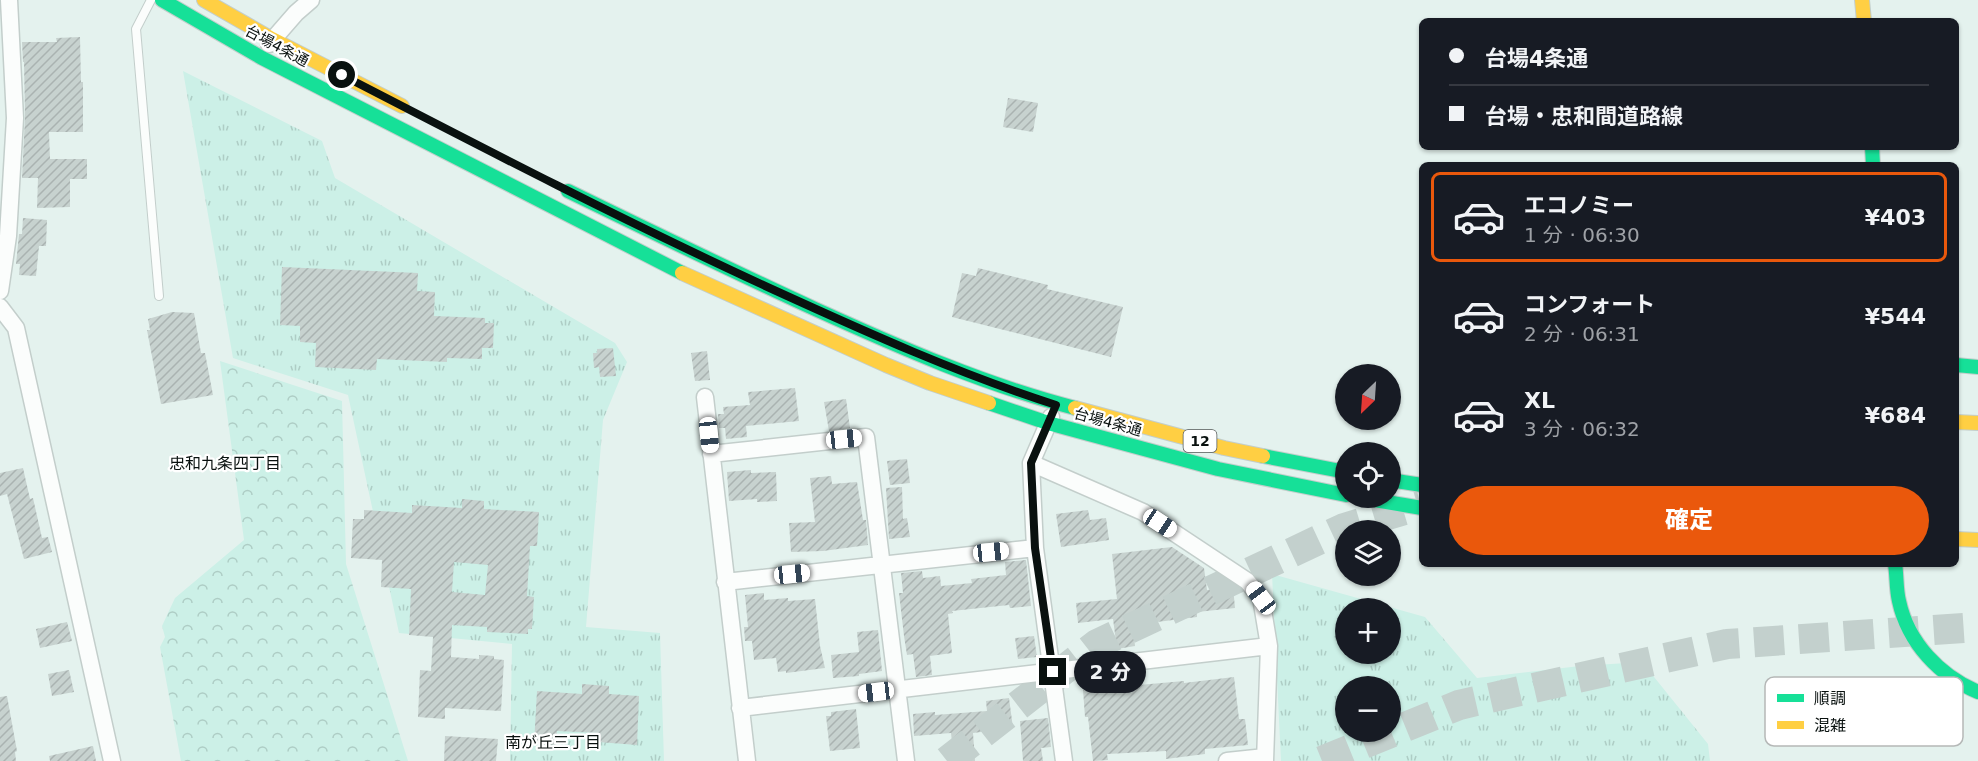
<!DOCTYPE html>
<html lang="ja">
<meta charset="utf-8">
<style>
body{margin:0;font-family:"DejaVu Sans","Noto Sans JP",sans-serif;background:#20242c;color:#f1f3f6;height:100vh;display:flex;flex-direction:column;font-size:22px;white-space:nowrap}
*{box-sizing:border-box;margin:0}
p{font-size:20px;color:#9ea1a6}
.icon{flex:none;width:33px;height:33px;fill:none;stroke:currentColor;stroke-width:2;stroke-linecap:round;stroke-linejoin:round}
.map{position:relative;flex:1;overflow:hidden}
.details{position:absolute;left:1419px;top:162px;width:540px;height:405px;display:flex;flex-direction:column;background:#171b24;border-radius:9px;box-shadow:0 2px 4px #0004}
.details>*{flex:none}
.banner{position:absolute;left:1419px;top:18px;width:540px;height:132px;border-radius:9px;box-shadow:0 2px 4px #0004;display:grid;align-content:center;height:132px;padding:0 30px;background:#171b24}
.needle{width:39px;rotate:205deg}
.fabs{position:absolute;left:1335px;top:364px;display:grid;gap:12px}
.fabs a{display:grid;place-items:center;width:66px;height:66px;border-radius:50%;background:#171b24;box-shadow:0 2px 4px #0004;font-size:30px}
.end{position:absolute;width:27px;height:27px;margin:-14px;border:8px solid #09110f;background:#fff;box-shadow:0 0 0 3px #fff}
.from{border-radius:50%}
.bubble{position:absolute;height:42px;border-radius:21px;background:#171b24;box-shadow:0 2px 4px #0004;font-size:20px;font-weight:800;line-height:42px;text-align:center}
.car{position:absolute;width:18px;height:36px;margin:-18px -9px;border-radius:8px;box-shadow:0 0 4px 2px #0007;background:linear-gradient(#fff 24%,#345 0 40%,#fff 0 76%,#345 0 86%,#fff 0)}
.banner b{display:flex;align-items:center;gap:21px;height:57px;font-size:22px}
.banner b+b{border-top:2px solid #363941}
.banner i{width:15px;height:15px;background:#f1f3f6}
ul{padding:10px 0 0;list-style:none}
li{display:flex;align-items:center;gap:18px;height:90px;margin:0 12px 9px;padding:0 18px;border:3px solid transparent;border-radius:9px}
li div{flex:1}
li b{display:block;font-size:22px}
li em{font-style:normal;font-weight:800}
li.active{border-color:#ea580c}
li>.icon{width:54px;height:54px;stroke-width:1.5}
.action{display:flex;gap:12px;margin-top:auto;padding:12px 30px}
.action a{flex:1;height:69px;border-radius:36px;background:#ea580c;color:#fff;font-size:24px;font-weight:800;line-height:69px;text-align:center}
.map>svg:first-child{display:block}
.grass{fill:url(#grass-tufts);fill-rule:evenodd}
.forest{fill:url(#forest-crowns)}
.building{fill:url(#building-hatch);fill-rule:evenodd}
.lines{fill:none;stroke-linecap:round;stroke-linejoin:round}
.highway-tunnel{stroke:#c3d0cd;stroke-width:30;stroke-dasharray:30 15;stroke-linecap:butt}
.lane-casing{stroke:#c3cecb;stroke-width:10}
.street-casing{stroke:#c3cecb;stroke-width:19}
.fast-casing{stroke:#c3cecb;stroke-width:16}
.slow-casing{stroke:#c3cecb;stroke-width:16}
.lane{stroke:#fbfdfc;stroke-width:8}
.street{stroke:#fbfdfc;stroke-width:16}
.fast{stroke:#16e098;stroke-width:14}
.slow{stroke:#ffcf43;stroke-width:14}
.route{stroke:#09110f;stroke-width:8}
.labels{text-anchor:middle;stroke-width:4.5;stroke-linejoin:round;paint-order:stroke}
.shield{fill:#fff;stroke:#535857;stroke-width:1.5}
.shield-label{font-size:14px;font-weight:bold;fill:#09110f}
.street-label{font-size:15px;fill:#09110f;stroke:#fff}
.neighbourhood-label{font-size:16px;fill:#09110f;stroke:#fff}
.key{fill:#fff;stroke:#b5b8b7;stroke-width:1.5}
.key-label{font-size:16px;fill:#09110f}
</style>
<div class="map">
<svg width="1978" height="761" viewBox="0 0 1978 761">
<defs>
<pattern id="grass-tufts" width="24" height="20" patternUnits="userSpaceOnUse" patternTransform="scale(1.5)"><rect width="24" height="20" fill="#ccf0e7"/><path d="M3 7l-1-3M5 7V3M7 7l1-3M15 17l-1-3M17 17v-4M19 17l1-3" fill="none" stroke="#aecdc5"/></pattern>
<pattern id="forest-crowns" width="20" height="18" patternUnits="userSpaceOnUse" patternTransform="scale(1.5)"><rect width="20" height="18" fill="#ccf0e7"/><path d="M2 6a3 3 0 1 1 6 0M12 15a3 3 0 1 1 6 0" fill="none" stroke="#aecdc5"/></pattern>
<pattern id="building-hatch" width="6" height="6" patternUnits="userSpaceOnUse" patternTransform="scale(1.5)"><rect width="6" height="6" fill="#c7d2cf"/><path d="M-1 1l2-2M0 6l6-6M5 7l2-2" fill="none" stroke="#aab3b1"/></pattern>
</defs>
<rect width="100%" height="100%" fill="#e4f2ee"/>
<!-- grass -->
<path class="grass" d="M 183,71 L 322,141 L 335,178 L 615,343 L 627,362 L 603,420 L 586,627 L 660,633 L 664,761 L 510,761 L 512,644 L 399,633 L 348,395 L 233,358 Z
M 1272,574 L 1425,617 L 1477,678 L 1580,666 L 1642,662 L 1708,744 L 1710,761 L 1281,761 ZM 1346,609 L 1390,609 L 1390,654 L 1346,654 ZM 1346,687 L 1390,687 L 1390,732 L 1346,732 Z"/>
<!-- forest -->
<path class="forest" d="M 220,361 L 342,401 L 346,564 L 408,761 L 181,761 L 160,647 L 165,637 L 162,626 L 175,598 L 244,540 Z"/>
<!-- building -->
<path class="building" d="M 80,37 L 81,82 L 83,82 L 83,132 L 49,132 L 50,159 L 87,159 L 87,179 L 70,179 L 70,207 L 37,208 L 38,178 L 22,178 L 25,117 L 24,62 L 23,62 L 22,42 L 57,42 L 56,38 Z
M 1008,98 L 1038,103 L 1033,132 L 1003,127 Z
M 23,218 L 47,220 L 46,246 L 39,246 L 36,276 L 19,275 L 20,264 L 16,264 L 19,234 L 22,234 Z
M 282,267 L 418,273 L 417,291 L 435,292 L 434,316 L 485,318 L 485,323 L 494,323 L 493,348 L 482,348 L 482,359 L 447,358 L 447,362 L 377,359 L 376,370 L 315,367 L 316,343 L 300,342 L 300,326 L 280,325 Z
M 978,268 L 1048,285 L 1047,289 L 1123,307 L 1111,357 L 952,317 L 962,273 L 976,276 Z
M 172,312 L 194,313 L 201,353 L 205,353 L 213,395 L 161,404 L 147,330 L 150,330 L 148,319 Z
M 613,348 L 616,376 L 600,377 L 599,367 L 594,368 L 593,353 L 597,353 L 597,349 Z
M 707,351 L 710,380 L 695,381 L 691,353 Z
M 795,388 L 799,421 L 746,426 L 747,437 L 726,439 L 725,428 L 719,428 L 718,414 L 724,414 L 723,407 L 750,405 L 748,392 Z
M 846,399 L 850,428 L 829,431 L 824,402 Z
M 907,459 L 910,483 L 890,485 L 887,461 Z
M 23,468 L 30,499 L 33,498 L 42,538 L 48,537 L 52,552 L 24,559 L 7,494 L 0,496 L 0,473 Z
M 751,470 L 751,473 L 776,472 L 777,501 L 757,502 L 757,499 L 729,501 L 727,472 Z
M 831,476 L 832,484 L 857,482 L 863,520 L 866,520 L 868,545 L 823,551 L 791,552 L 789,523 L 815,522 L 810,478 Z
M 902,487 L 903,519 L 907,518 L 910,537 L 889,539 L 886,488 Z
M 462,499 L 484,501 L 484,509 L 539,512 L 537,546 L 530,546 L 527,596 L 534,597 L 532,629 L 528,629 L 528,634 L 487,632 L 487,627 L 452,625 L 451,657 L 479,659 L 479,655 L 494,656 L 494,659 L 504,660 L 501,711 L 445,708 L 445,719 L 418,717 L 420,670 L 431,671 L 433,637 L 409,635 L 411,589 L 381,587 L 382,560 L 351,558 L 353,519 L 364,519 L 364,510 L 412,513 L 412,505 L 462,508 ZM 454,562 L 488,565 L 485,595 L 452,592 Z
M 1088,510 L 1090,520 L 1106,518 L 1109,540 L 1061,547 L 1056,514 Z
M 1172,547 L 1204,568 L 1207,590 L 1233,587 L 1235,608 L 1197,612 L 1197,617 L 1133,625 L 1135,646 L 1117,649 L 1113,619 L 1078,623 L 1076,603 L 1117,599 L 1112,554 Z
M 1026,560 L 1031,606 L 1010,608 L 1009,605 L 952,611 L 953,613 L 948,614 L 952,653 L 930,656 L 932,675 L 916,677 L 913,654 L 907,655 L 904,636 L 899,593 L 903,593 L 901,573 L 922,571 L 923,578 L 940,576 L 941,586 L 972,583 L 971,579 L 1006,575 L 1005,562 Z
M 764,593 L 764,600 L 788,598 L 788,601 L 815,599 L 820,646 L 825,668 L 786,673 L 786,671 L 778,672 L 776,658 L 754,660 L 752,641 L 745,641 L 744,627 L 748,627 L 745,595 Z
M 67,622 L 72,641 L 40,648 L 36,629 Z
M 878,630 L 882,671 L 859,674 L 859,676 L 833,678 L 831,655 L 859,652 L 857,632 Z
M 1034,636 L 1037,657 L 1018,659 L 1015,638 Z
M 69,670 L 74,692 L 52,696 L 48,674 Z
M 1234,677 L 1239,719 L 1245,719 L 1248,745 L 1205,749 L 1205,754 L 1166,759 L 1166,751 L 1107,754 L 1108,760 L 1093,761 L 1088,717 L 1085,717 L 1083,690 L 1184,681 L 1184,683 Z
M 582,684 L 609,686 L 609,694 L 639,696 L 637,745 L 598,742 L 599,733 L 557,731 L 556,745 L 534,744 L 537,691 L 582,694 Z
M 7,696 L 17,751 L 15,752 L 16,761 L 0,761 L 0,697 Z
M 1009,698 L 1013,728 L 973,733 L 975,761 L 954,761 L 951,733 L 914,736 L 913,714 L 935,712 L 935,715 L 987,711 L 986,701 Z
M 856,709 L 860,748 L 830,751 L 826,716 L 831,716 L 831,712 Z
M 1048,718 L 1051,747 L 1041,748 L 1043,761 L 1023,761 L 1020,721 Z
M 445,736 L 498,739 L 496,761 L 444,761 Z
M 93,746 L 96,761 L 50,761 L 49,756 Z"/>
<g class="lines">
<!-- highway-tunnel -->
<path class="highway-tunnel" d="M 947,761 L 1097,644 L 1344,528 L 1421,505
M 1322,761 L 1459,705 L 1727,644 L 1978,627"/>
<!-- lane casing -->
<g class="lane-casing">
<path id="lane" d="M 151,0 L 136,29 L 159,296"/>
</g>
<!-- street casing -->
<g class="street-casing">
<path id="street" d="M 269,44 L 296,13 L 311,0
M 0,291 L 8,236 L 15,118 L 9,0
M 0,307 L 16,328 L 112,761
M 705,397 L 747,761
M 1051,417 L 1031,463 L 1035,548 L 1064,761
M 711,454 L 866,437 L 906,761
M 1031,463 L 1143,512 L 1247,581 L 1261,598 L 1269,646 L 1265,761
M 725,582 L 1035,548
M 740,708 L 1269,646
M 1227,761 L 1265,757"/>
</g>
<!-- fast casing -->
<g class="fast-casing">
<path id="fast" d="M 162,0 L 262,58 L 682,273
M 1872,147 L 1873,165
M 568,191 C 650,231 732,271 815,309 C 899,347 985,385 1075,408
M 1956,365 L 1978,367
M 989,403 L 1048,423 L 1218,469 L 1346,495
M 1263,456 L 1346,472
M 1390,480 L 1422,485
M 1362,498 L 1422,508
M 1895,564 C 1897,576 1896,589 1899,601 C 1908,643 1940,676 1978,692"/>
</g>
<!-- slow casing -->
<g class="slow-casing">
<path id="slow" d="M 204,0 L 272,39 L 402,106
M 1862,0 L 1864,21
M 682,273 L 886,365 L 930,383 L 989,403
M 1075,408 L 1224,448 L 1263,456
M 1956,422 L 1978,423
M 1956,539 L 1978,540"/>
</g>
<!-- lane -->
<use href="#lane" class="lane"/>
<!-- street -->
<use href="#street" class="street"/>
<!-- fast -->
<use href="#fast" class="fast"/>
<!-- slow -->
<use href="#slow" class="slow"/>
</g>
<g class="lines">
<!-- route -->
<path class="route" d="M 342,75 C 485,149 628,223 774,290 C 866,332 959,374 1056,405 L 1031,463 L 1035,548 L 1053,672"/>
</g>
<g class="labels">
<!-- shield labels -->
<rect class="shield" x="1183.5" y="430" width="33" height="22" rx="4.5"/>
<g class="shield-label">
<text x="1200" y="446">12</text>
</g>
<!-- street labels -->
<g class="street-label">
<text transform="translate(277 46) rotate(28)" y="5">台場4条通</text>
<text transform="translate(1108 422) rotate(15)" y="5">台場4条通</text>
</g>
<!-- neighbourhood labels -->
<g class="neighbourhood-label">
<text x="225" y="469">忠和九条四丁目</text>
<text x="553" y="748">南が丘三丁目</text>
</g>
</g>
<!-- legend -->
<rect x="1765" y="677" width="198" height="69" rx="9" class="key"/>
<rect x="1777" y="694" width="27" height="8" fill="#16e098"/>
<rect x="1777" y="721" width="27" height="8" fill="#ffcf43"/>
<g class="key-label">
<text x="1814" y="704">順調</text>
<text x="1814" y="731">混雑</text>
</g>
</svg>
<div class="fabs">
<a><svg class="needle" viewBox="-14 -14 28 28"><path d="M0-13l5 13h-10z" fill="#e53935"/><path d="M0 13l5-13h-10z" fill="#9ea1a6"/></svg></a>
<a><svg class="icon" aria-label="locate" viewBox="0 0 24 24"><circle cx="12" cy="12" r="6"/><path d="M12 2v4M12 18v4M2 12h4M18 12h4"/></svg></a>
<a><svg class="icon" aria-label="layers" viewBox="0 0 24 24"><path d="M12 4l9 5-9 5-9-5zM3 14l9 5 9-5"/></svg></a>
<a>+</a>
<a>−</a>
</div>
<i class="end from" style="left:342px;top:75px"></i>
<i class="end" style="left:1053px;top:672px"></i>
<div class="bubble" style="left:1074px;top:651px;width:72px">2 分</div>
<i class="car" style="left:709px;top:435px;rotate:174deg"></i>
<i class="car" style="left:844px;top:439px;rotate:84deg"></i>
<i class="car" style="left:1160px;top:523px;rotate:123deg"></i>
<i class="car" style="left:991px;top:552px;rotate:84deg"></i>
<i class="car" style="left:792px;top:574px;rotate:84deg"></i>
<i class="car" style="left:1261px;top:598px;rotate:323deg"></i>
<i class="car" style="left:876px;top:692px;rotate:263deg"></i>
<div class="banner">
<b><i class="from"></i>台場4条通</b>
<b><i></i>台場・忠和間道路線</b>
</div>
<section class="details">
<ul>
<li class="active"><svg class="icon" aria-label="car" viewBox="0 0 24 24"><path d="M5 17H2v-5l4-1 3-4h7l3 4 3 1v5h-3M9 17h6M6 11h13"/><circle cx="7" cy="17" r="2"/><circle cx="17" cy="17" r="2"/></svg><div><b>エコノミー</b><p>1 分 · 06:30</p></div><em>¥403</em></li>
<li><svg class="icon" aria-label="car" viewBox="0 0 24 24"><path d="M5 17H2v-5l4-1 3-4h7l3 4 3 1v5h-3M9 17h6M6 11h13"/><circle cx="7" cy="17" r="2"/><circle cx="17" cy="17" r="2"/></svg><div><b>コンフォート</b><p>2 分 · 06:31</p></div><em>¥544</em></li>
<li><svg class="icon" aria-label="car" viewBox="0 0 24 24"><path d="M5 17H2v-5l4-1 3-4h7l3 4 3 1v5h-3M9 17h6M6 11h13"/><circle cx="7" cy="17" r="2"/><circle cx="17" cy="17" r="2"/></svg><div><b>XL</b><p>3 分 · 06:32</p></div><em>¥684</em></li>
</ul>
<div class="action"><a>確定</a></div>
</section>
</div>
